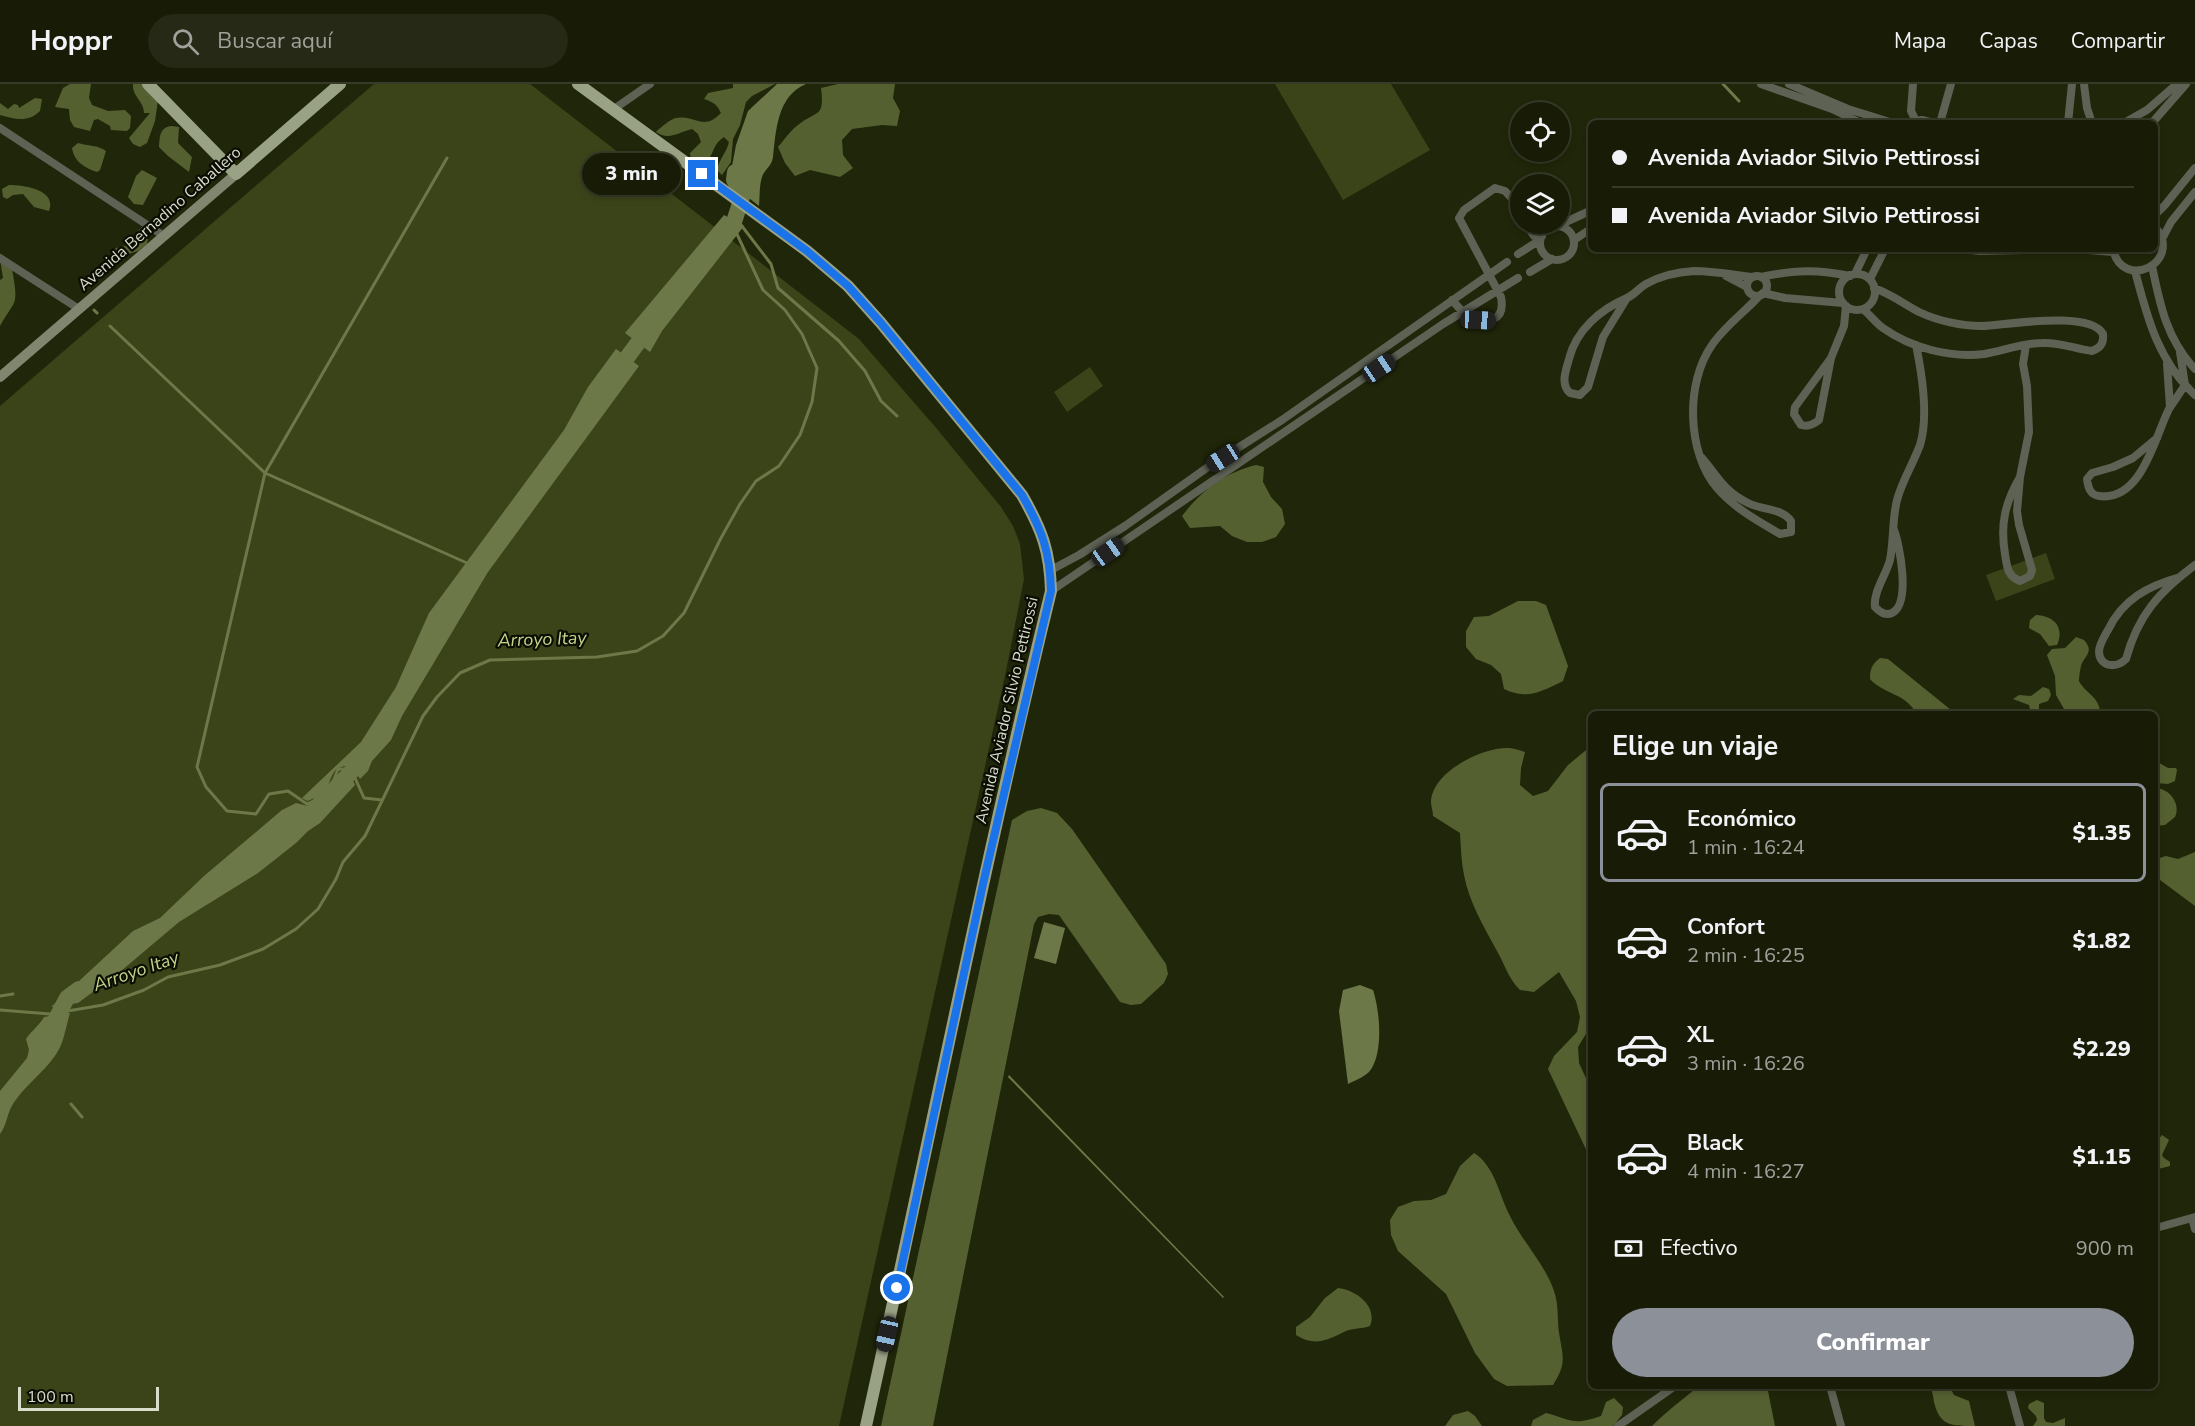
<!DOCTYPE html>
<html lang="es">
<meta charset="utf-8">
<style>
body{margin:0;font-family:"Nunito Sans",sans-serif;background:#252915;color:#f1f3f6;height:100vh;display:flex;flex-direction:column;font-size:22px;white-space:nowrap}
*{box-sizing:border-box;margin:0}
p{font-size:20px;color:#9fa19b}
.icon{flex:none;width:33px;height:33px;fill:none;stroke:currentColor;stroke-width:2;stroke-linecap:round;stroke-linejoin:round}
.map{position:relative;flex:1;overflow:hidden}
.drawer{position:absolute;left:1588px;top:627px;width:570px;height:678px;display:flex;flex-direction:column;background:#181c07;border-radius:9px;box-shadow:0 3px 9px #0003,0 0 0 2px #363a28}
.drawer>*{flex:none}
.guide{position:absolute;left:1588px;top:36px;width:570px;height:132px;border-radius:9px;box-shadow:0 3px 9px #0003,0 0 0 2px #363a28;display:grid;align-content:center;height:132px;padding:0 24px;background:#181c07}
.tools{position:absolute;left:1510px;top:18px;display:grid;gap:12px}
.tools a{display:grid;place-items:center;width:60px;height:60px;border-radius:50%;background:#181c07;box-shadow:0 3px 9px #0003,0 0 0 2px #363a28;font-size:30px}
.scale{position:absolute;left:18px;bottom:15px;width:141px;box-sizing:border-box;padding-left:6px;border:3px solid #d8dccb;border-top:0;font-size:16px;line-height:21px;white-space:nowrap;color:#d8dccb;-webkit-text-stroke:4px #0b0d03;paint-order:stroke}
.end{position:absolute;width:27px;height:27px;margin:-14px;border:8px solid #1a73e8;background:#fff;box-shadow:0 0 0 3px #fff}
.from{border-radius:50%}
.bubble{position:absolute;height:42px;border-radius:21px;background:#181c07;box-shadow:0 3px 9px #0003,0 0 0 2px #363a28;font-size:20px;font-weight:800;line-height:42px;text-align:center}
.car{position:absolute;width:18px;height:36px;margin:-18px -9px;border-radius:8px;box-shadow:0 0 4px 2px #0007;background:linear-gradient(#222 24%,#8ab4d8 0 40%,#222 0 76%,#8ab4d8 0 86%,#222 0)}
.guide b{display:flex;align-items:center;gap:21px;height:57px;font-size:22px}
.guide b+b{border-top:2px solid #363a28}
.guide i{width:15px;height:15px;background:#f1f3f6}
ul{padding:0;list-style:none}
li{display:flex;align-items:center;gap:18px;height:99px;margin:0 12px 9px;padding:0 12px;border:3px solid transparent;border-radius:9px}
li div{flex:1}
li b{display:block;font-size:22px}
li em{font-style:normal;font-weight:800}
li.current{border-color:#8c9099}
li>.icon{width:54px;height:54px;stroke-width:1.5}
h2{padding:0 24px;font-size:27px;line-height:72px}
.pay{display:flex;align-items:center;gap:15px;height:66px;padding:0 24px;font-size:22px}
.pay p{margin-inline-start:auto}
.action{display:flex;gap:12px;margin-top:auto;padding:12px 24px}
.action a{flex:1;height:69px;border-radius:36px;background:#8c9099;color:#fff;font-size:24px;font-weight:800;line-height:69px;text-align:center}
header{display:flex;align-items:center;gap:36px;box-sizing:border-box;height:84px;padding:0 30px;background:#181c07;border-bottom:2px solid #363a28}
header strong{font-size:28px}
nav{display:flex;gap:33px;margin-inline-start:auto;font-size:21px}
.search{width:420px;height:54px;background:#252915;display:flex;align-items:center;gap:15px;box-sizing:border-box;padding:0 21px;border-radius:33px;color:#9fa19b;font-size:22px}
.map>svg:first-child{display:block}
.green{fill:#3b4419}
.forest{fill:#556031}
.water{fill:#6d7848}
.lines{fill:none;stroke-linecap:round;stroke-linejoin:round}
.stream{stroke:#6d7848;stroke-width:3}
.river{stroke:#6d7848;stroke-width:16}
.street{stroke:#5e6255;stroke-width:8}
.secondary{stroke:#808670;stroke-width:10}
.primary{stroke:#9aa286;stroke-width:12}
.route{stroke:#1a73e8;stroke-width:8}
.labels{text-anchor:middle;stroke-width:4.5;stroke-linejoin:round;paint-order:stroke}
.street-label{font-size:16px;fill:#d8dccb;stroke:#0b0d03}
.water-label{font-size:18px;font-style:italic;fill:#c2d488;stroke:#0b0d03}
</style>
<header>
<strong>Hoppr</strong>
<div class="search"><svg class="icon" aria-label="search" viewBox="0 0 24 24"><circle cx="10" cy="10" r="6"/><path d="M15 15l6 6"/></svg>Buscar aquí</div>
<nav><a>Mapa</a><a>Capas</a><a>Compartir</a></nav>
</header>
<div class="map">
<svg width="2195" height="1342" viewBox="0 0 2195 1342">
<rect width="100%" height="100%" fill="#202609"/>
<!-- green -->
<path class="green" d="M 374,0 L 530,0 L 859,255 L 937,345 L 1001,423 L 1013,442 L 1020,460 L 1024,495 L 1005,592 L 839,1342 L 0,1342 L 0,322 Z
M 1275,0 L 1391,0 L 1430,66 L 1343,116 Z
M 1090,283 L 1103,302 L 1067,328 L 1054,308 Z
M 2046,469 L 2055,495 L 1996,517 L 1986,491 Z"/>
<!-- forest -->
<path class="forest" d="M 70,0 L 91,0 L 89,14 L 92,21 L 108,27 L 125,26 L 131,32 L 130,44 L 127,47 L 111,46 L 110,42 L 98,35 L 94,36 L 90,47 L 74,43 L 70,36 L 69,25 L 55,23 L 63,4 Z
M 133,0 L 149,0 L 158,16 L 155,37 L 147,59 L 140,63 L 133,60 L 129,54 L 150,29 L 144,29 C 144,17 132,13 133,0 Z
M 733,0 L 775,0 L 752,12 L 746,18 L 740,41 L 733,55 L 731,78 L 722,91 L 717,86 C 719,75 727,68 729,58 L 724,53 C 713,60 714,69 707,78 L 691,77 L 690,69 L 701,58 L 698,50 L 692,45 C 679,48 669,57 656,48 C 661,43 669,36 676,34 C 695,30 703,48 721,29 C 717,20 713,18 704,15 L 708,9 L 733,4 Z
M 838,0 L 895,0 L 893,14 L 900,27 L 897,42 L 882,41 L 852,45 L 842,56 L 843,71 L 853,84 L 840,93 L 810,86 L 795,92 L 785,79 L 778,63 C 785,55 790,47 798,41 C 816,26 825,35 821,4 Z
M 35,14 L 42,15 L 40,27 C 28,39 15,35 0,31 L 0,19 L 8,25 L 14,20 L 18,21 L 19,24 Z
M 171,42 L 179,43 L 178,59 L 192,73 L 189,88 L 168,72 L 159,63 C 160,53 159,44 171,42 Z
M 78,59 C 88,62 98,61 106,67 L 100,86 L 97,88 C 85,84 74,78 72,64 Z
M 142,86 L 157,94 L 143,121 L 134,120 L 128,113 L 136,92 Z
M 9,101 C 25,101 57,106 49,127 L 34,123 L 23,110 L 13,111 L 7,115 L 3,113 L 2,105 Z
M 144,141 L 149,148 L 147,160 L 138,167 L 116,174 L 111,171 L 116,164 C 137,162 131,151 144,141 Z
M 0,175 L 11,178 C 12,190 19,211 13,221 C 9,228 4,234 0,242 L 0,196 L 3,194 Z
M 1256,381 L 1264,383 L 1263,398 L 1271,413 L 1282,425 L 1285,440 L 1276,453 L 1262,458 L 1247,458 L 1232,452 L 1220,442 L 1190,444 L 1182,432 C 1201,407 1226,388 1256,381 Z
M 1518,517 L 1536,517 L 1546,521 L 1568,582 L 1563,597 C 1540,608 1528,616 1504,605 L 1501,590 L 1491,581 L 1476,575 L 1466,563 L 1466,547 L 1474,533 L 1489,532 Z
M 2036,531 C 2054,532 2065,543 2057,561 L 2049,562 L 2040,550 L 2029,544 L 2030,536 Z
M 2076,553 L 2084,556 C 2095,568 2084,572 2081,582 C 2080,587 2079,592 2079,597 C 2085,609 2097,611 2100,626 L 2098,629 L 2083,625 L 2064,625 L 2056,611 L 2055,592 L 2047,571 L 2052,565 L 2065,564 Z
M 1880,574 L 1888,575 L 1956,630 L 1916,630 C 1908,610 1883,610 1870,595 C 1870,585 1872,580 1880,574 Z
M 2043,603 L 2049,605 L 2051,611 L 2048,617 L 2039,620 L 2039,630 L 2031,630 L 2029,621 L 2013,615 L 2019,611 L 2031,612 Z
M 1591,662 L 1592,940 L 1578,963 L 1579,979 L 1591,1005 L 1591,1076 L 1548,985 L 1554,972 L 1577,948 L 1580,933 L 1576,917 L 1559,888 L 1534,908 L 1520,906 C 1508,894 1505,881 1497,867 C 1484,843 1469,818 1464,791 C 1461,777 1461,763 1460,749 L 1433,732 C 1433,727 1431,722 1431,718 C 1432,688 1481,664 1507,664 C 1513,664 1519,666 1525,668 L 1521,684 L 1520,701 L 1533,712 L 1548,707 L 1568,681 Z
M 2156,677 L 2168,684 L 2176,684 L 2177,686 L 2175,697 L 2168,700 L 2156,699 Z
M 2156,704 C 2170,705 2181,720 2175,733 L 2165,741 L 2156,742 Z
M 1041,724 L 1057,729 L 1072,745 L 1166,880 L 1168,890 L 1164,899 L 1141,920 L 1131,921 L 1120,918 L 1059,831 L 1049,830 L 1038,833 L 1034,840 L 933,1342 L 881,1342 L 1012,736 L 1027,727 Z
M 2195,768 L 2195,822 L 2156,793 L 2156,775 L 2166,772 L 2178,775 Z
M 2162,1051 L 2169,1056 L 2162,1071 L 2164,1074 L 2170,1078 L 2170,1082 L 2158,1085 L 2156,1085 L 2156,1058 Z
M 1474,1069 C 1495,1082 1499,1111 1510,1132 C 1522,1157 1546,1182 1554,1207 C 1559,1221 1557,1235 1559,1249 C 1563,1273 1567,1279 1553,1301 L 1507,1302 L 1494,1295 L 1475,1269 L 1446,1210 L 1398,1167 L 1391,1151 L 1390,1136 L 1398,1123 L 1414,1117 L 1431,1116 L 1446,1110 L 1460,1082 Z
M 1338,1204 C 1356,1206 1378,1222 1370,1242 C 1362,1245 1353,1244 1346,1247 C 1328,1256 1315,1263 1296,1251 L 1296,1243 L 1310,1233 L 1325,1214 Z
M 1699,1302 L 1767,1302 L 1775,1342 L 1652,1342 C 1667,1327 1683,1315 1699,1302 Z
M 1922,1302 L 1949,1302 L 1954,1311 L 1969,1317 L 1975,1342 C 1951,1342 1940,1342 1934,1318 C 1933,1312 1933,1309 1930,1303 Z
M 1614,1314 L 1623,1323 L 1622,1331 L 1613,1342 L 1531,1342 L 1533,1336 L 1546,1329 C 1572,1336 1572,1342 1601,1332 L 1606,1318 Z
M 2037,1316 L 2044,1319 L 2044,1334 L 2046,1338 L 2053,1339 L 2065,1334 L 2065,1342 L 2033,1342 L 2037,1336 L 2036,1332 L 2028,1324 L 2029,1320 Z
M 1468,1327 L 1475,1332 L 1482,1342 L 1445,1342 L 1453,1331 Z"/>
<!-- water -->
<path class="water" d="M 777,0 L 806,0 C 777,12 776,47 773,73 C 772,82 764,86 762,93 C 759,102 760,113 759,122 L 729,98 L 736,61 L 748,27 Z
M 724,131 L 744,142 L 662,247 L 650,268 L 625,249 Z
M 616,265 L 639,282 L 488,488 L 402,632 L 391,656 L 372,677 L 368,687 L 360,695 L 352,682 C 329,681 334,694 323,711 L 307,717 L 302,714 L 361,658 L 396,603 L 429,529 L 564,346 L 588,303 Z
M 349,687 L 355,701 L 320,739 L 308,747 L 296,759 L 258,789 L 179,838 L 121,887 L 78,919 L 51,923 L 133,847 L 160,834 L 204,792 L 282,726 L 296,719 L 312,723 L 323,719 L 332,712 L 340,689 Z
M 1044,838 L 1065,844 L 1056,880 L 1034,874 Z
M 1360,901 L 1373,906 C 1380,927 1384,970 1369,988 C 1364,993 1354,997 1348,1000 L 1339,927 L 1343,906 Z
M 70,929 C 67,939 65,951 61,961 C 51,984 26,999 13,1020 C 7,1029 7,1041 0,1050 L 0,1007 L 27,974 L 29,966 L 26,955 C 31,947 39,942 44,933 Z
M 1009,991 L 1224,1213 L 1223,1214 L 1008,993 Z"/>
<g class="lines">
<!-- stream -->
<path class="stream" d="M 1723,0 L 1739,17
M 447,74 L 265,389 L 467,479
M 735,133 L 771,180 L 778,204 L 839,257 L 865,287 L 881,317 L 897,332
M 94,226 L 97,229
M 110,242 L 265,389 L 197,683 L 206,703 L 227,727 L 256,730 L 269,710 L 288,707 L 307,720 L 328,711 L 338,685 L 351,685 L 364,714 L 382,716
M 0,912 L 13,910
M 0,926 L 50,930 L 103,921 L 144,906 L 168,893 L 220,881 L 263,865 L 296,845 L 318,825 L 336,795 L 343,778 L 365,752 L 423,632 L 437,613 L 460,589 L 490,576 L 597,573 L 637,567 L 663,552 L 684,529 L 721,454 L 740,420 L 756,397 L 779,382 L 800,351 L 812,318 L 817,284 L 802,250 L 785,226 L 763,206 L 736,148
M 71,1020 L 82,1033"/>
<!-- river -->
<path class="river" d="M 722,153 L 733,141 L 743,110 L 734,96 L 735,88
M 615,290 L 651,241
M 303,737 L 352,687 L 366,667
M 48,950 L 67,914 L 79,905"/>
<!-- street -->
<path class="street" d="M 1761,0 L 1832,25 L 1861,39
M 1789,0 L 1848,25 L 1893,39
M 1913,0 L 1911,27 L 1916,37
M 2084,0 L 2087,24 L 2092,39
M 614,25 L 650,0
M 1913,38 L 1922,36 L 1934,39
M 1940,39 L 1951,0
M 2068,39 L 2072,0
M 2124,39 L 2147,26 L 2177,0
M 2152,39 L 2186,0
M 0,44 L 164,152
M 1520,124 L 1521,133
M 2156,130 L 2165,121 L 2195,84
M 1526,140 L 1534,152 L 1542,152
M 1557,142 L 1592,126
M1540 159a17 17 0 1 1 34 0a17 17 0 1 1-34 0Z
M 2162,155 L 2171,138 L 2195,108
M 1574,156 L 1592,144
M 1962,165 L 1980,167 L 2063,165
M 2076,165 L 2113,168
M 2113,165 C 2122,208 2183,179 2156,144
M 1518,170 L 1540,156
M 0,174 L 79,225
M 2152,182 C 2160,221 2167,256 2195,285
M 2135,187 C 2147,233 2158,277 2195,311
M 1530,188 L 1552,175
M 1855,190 L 1867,165
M1839 208a18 18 0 1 1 36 0a18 18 0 1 1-36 0Z
M 1726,192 L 1747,203
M1747 202a10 10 0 1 1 20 0a10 10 0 1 1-20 0Z
M 1761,193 C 1794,186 1817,185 1850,192
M 1870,195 L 1885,165
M 1763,209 L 1785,214 L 1843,219
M 1627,214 L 1603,253 L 1588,303 L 1580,311 L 1570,309 C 1560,300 1566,286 1569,275 C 1576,246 1601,225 1627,214 C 1634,211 1639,204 1646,200 C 1660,192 1677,188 1694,187 C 1713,187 1734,191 1753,193
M 1452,216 L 1468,234 C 1487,238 1506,239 1501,213 L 1459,134 L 1464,126 L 1495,104 L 1505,107 L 1521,124
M 1863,225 C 1870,231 1876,239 1883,244 C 1911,264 1950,274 1984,270 C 2003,267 2022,259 2042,259 C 2060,258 2075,265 2092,267 C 2100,264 2104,260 2103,250 C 2090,226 2006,241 1982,242 C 1962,242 1938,237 1919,228 C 1904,220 1891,210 1874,204
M 1831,274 L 1795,323 L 1794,330 L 1801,341 C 1808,343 1813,341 1819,336 L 1831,274 L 1844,242 L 1846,222
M 2167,280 L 2170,323
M 2157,354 L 2133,374 L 2113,383 L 2092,389 L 2087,395 C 2088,403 2090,411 2099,412 C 2142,418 2155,352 2169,325 C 2174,317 2180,309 2185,301 L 2180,268
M 1701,373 C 1718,392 1723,407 1748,419 C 1762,426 1782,424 1791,437 L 1791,448 L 1780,450 C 1758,437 1734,424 1717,404 C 1687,369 1685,299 1712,261 C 1725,242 1745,228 1760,211
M 2020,393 C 2005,419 2000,440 2005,470 C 2007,482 2007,492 2020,497 L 2030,492 L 2032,486 L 2019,441 L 2017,427 L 2020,393 L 2029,348 L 2027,302 L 2023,280 L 2026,261
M 1894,446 C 1900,462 1911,520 1892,529 C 1885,532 1880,528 1875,523 C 1873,508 1886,491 1890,476 C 1894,456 1892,436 1897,416 C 1902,397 1913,380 1920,361 C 1929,332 1922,290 1916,261
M 1051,486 L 1079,471 L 1125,442 L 1208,383 L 1282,336 L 1507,178
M 2180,493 C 2148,502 2123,515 2108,546 C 2104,553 2099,560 2099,568 C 2100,584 2117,584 2126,575 C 2138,531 2159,508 2195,481
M 1051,507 L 1443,240 L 1518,194
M 2192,1134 L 2195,1145
M 2156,1144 L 2195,1133
M 1830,1302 L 1841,1342
M 2009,1302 L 2020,1342
M 1618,1342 L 1675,1302"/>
<!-- secondary -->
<path class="secondary" d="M 0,293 L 236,90"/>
<!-- primary -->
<path class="primary" d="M 148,0 L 236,90 L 340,0
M 578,0 L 807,167 L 848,202 L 881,239 L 1022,411 C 1042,446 1050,467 1051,507 C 983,784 928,1064 866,1342"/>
</g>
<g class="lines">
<!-- route -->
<path class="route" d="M 702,90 L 807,167 L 848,202 L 881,239 L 1022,411 C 1042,446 1050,467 1051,507 L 983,800 L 897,1204"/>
</g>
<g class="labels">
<!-- street labels -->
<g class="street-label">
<text transform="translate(159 134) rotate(-41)" y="6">Avenida Bernadino Caballero</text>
<text transform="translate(1006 626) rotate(-77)" y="6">Avenida Aviador Silvio Pettirossi</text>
</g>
<!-- water labels -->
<g class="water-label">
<text transform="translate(542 555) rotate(-2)" y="6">Arroyo Itay</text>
<text transform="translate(136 887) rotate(-19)" y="6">Arroyo Itay</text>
</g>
</g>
</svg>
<div class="tools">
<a><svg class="icon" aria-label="locate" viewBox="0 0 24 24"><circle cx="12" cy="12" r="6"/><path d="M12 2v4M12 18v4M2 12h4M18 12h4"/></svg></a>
<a><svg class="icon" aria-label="layers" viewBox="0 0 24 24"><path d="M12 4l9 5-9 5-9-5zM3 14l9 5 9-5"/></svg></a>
</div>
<div class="scale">100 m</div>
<i class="end from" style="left:897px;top:1204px"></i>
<i class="end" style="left:702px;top:90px"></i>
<div class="bubble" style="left:582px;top:69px;width:99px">3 min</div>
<i class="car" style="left:1478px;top:236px;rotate:93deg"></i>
<i class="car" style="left:1379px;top:284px;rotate:56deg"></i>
<i class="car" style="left:1223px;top:374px;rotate:238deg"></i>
<i class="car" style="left:1108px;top:468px;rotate:55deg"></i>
<i class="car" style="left:887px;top:1250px;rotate:193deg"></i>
<div class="guide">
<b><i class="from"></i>Avenida Aviador Silvio Pettirossi</b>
<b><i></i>Avenida Aviador Silvio Pettirossi</b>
</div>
<section class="drawer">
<h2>Elige un viaje</h2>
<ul>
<li class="current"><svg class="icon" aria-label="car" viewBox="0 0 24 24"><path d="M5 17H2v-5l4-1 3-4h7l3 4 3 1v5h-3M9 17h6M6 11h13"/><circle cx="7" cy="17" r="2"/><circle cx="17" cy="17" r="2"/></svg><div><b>Económico</b><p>1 min · 16:24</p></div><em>$1.35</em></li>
<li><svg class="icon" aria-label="car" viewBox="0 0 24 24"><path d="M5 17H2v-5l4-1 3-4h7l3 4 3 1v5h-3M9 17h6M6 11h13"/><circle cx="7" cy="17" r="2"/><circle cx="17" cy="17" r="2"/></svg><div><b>Confort</b><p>2 min · 16:25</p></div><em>$1.82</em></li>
<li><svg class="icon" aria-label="car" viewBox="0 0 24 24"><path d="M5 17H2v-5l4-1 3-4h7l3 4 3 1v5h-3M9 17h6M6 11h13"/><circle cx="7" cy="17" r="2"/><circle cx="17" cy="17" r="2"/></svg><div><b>XL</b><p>3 min · 16:26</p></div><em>$2.29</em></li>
<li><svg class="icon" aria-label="car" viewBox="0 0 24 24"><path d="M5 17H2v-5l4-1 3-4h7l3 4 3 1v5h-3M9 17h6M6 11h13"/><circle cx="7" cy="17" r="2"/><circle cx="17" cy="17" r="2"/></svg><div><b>Black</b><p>4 min · 16:27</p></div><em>$1.15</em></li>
</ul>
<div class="pay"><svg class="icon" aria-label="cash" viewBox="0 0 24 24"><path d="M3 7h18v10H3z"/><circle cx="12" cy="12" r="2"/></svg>Efectivo<p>900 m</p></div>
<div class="action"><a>Confirmar</a></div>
</section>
</div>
